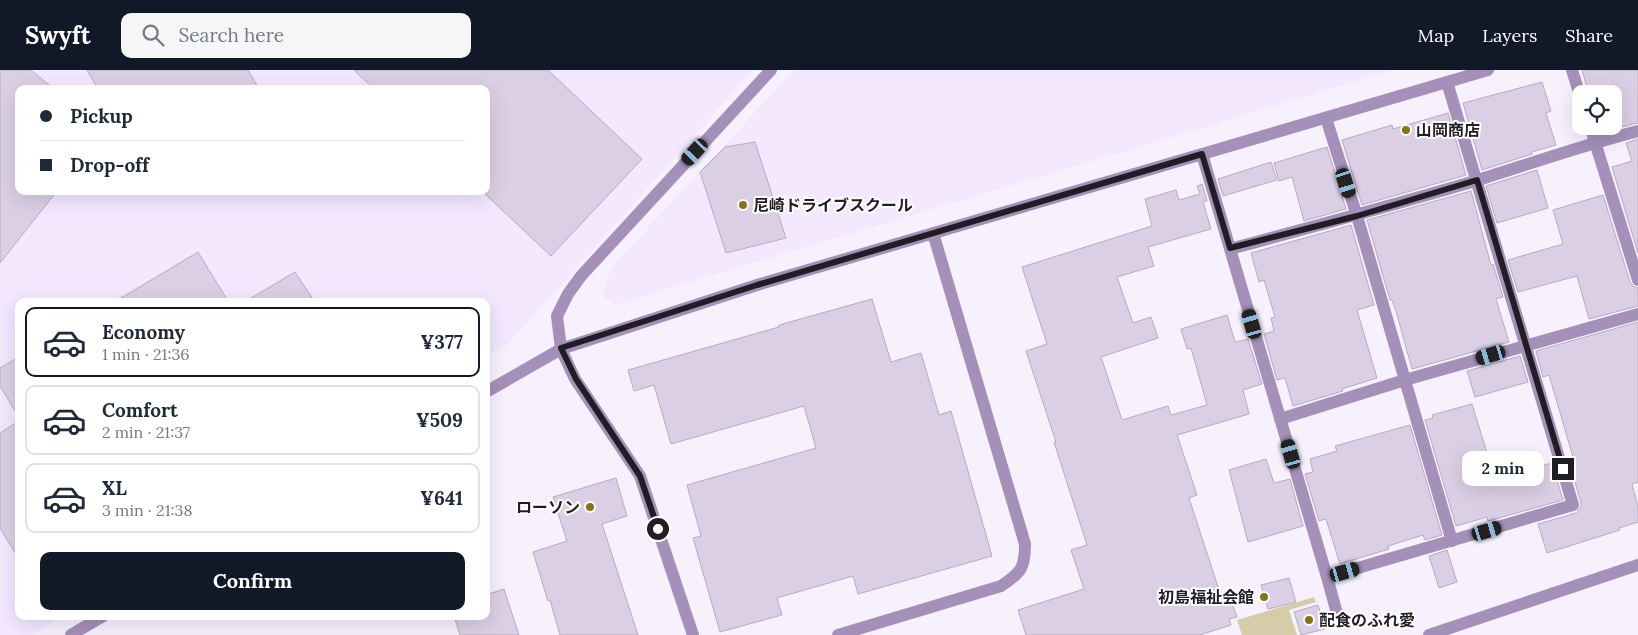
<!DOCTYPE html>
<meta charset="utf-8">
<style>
body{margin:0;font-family:Lora,"Noto Sans JP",serif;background:#f6f6f7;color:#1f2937;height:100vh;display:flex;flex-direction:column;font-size:19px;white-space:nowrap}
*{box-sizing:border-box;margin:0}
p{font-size:16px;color:#747a83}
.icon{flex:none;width:28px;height:28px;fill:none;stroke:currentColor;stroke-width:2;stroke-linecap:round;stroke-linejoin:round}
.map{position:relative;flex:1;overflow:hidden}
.side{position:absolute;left:15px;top:228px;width:475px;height:322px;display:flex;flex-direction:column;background:#fff;border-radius:10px;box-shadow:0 5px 20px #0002}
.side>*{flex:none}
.guide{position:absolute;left:15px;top:15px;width:475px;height:110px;border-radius:10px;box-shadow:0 5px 20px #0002;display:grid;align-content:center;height:110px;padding:0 25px;background:#fff}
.tools{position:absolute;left:1572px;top:15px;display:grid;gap:10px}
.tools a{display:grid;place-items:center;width:50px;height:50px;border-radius:10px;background:#fff;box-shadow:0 5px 20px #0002;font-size:25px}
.end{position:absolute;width:22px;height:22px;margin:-11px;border:6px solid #201d24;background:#fff;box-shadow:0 0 0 2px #fff}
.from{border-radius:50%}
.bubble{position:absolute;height:35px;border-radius:10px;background:#fff;box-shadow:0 5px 20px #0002;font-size:16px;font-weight:700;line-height:35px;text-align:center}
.car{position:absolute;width:15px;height:30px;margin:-15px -8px;border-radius:6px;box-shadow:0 0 4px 1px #0007;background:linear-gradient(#222 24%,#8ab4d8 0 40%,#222 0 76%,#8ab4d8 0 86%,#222 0)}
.guide b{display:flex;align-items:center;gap:18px;height:48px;font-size:19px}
.guide b+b{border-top:1px solid #e0e1e3}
.guide i{width:12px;height:12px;background:#1f2937}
ul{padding:9px 0 0;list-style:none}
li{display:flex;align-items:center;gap:15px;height:70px;margin:0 10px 8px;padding:0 15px;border:2px solid #e0e1e3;border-radius:10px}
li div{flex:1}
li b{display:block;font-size:19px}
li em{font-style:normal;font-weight:700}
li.selected{border-color:#111827}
li>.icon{width:45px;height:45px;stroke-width:1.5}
.button{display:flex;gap:10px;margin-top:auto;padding:10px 25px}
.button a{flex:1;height:58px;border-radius:10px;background:#111827;color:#fff;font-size:20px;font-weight:700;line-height:58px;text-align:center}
header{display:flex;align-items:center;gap:30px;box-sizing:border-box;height:70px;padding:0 25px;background:#111827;color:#fff}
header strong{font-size:24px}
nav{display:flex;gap:28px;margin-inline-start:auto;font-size:18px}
.search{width:350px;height:45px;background:#f6f6f7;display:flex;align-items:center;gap:12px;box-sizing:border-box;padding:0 18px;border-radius:10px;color:#747a83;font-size:19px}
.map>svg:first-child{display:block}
.built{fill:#f3e8ff;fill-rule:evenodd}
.green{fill:#d5cdaa}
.building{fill:#dacfe4;stroke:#b6abc0}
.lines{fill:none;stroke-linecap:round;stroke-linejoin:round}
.minor{stroke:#a590b9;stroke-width:12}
.route{stroke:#201d24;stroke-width:6}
.poi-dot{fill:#857315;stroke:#fff;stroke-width:2}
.labels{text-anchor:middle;stroke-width:4;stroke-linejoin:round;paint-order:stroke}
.poi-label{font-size:16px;font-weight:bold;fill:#201d24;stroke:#fff;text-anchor:start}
</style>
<header>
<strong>Swyft</strong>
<div class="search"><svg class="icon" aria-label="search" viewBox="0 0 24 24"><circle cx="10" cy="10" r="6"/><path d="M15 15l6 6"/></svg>Search here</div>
<nav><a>Map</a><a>Layers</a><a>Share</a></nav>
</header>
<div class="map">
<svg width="1638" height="565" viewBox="0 0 1638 565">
<rect width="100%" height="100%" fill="#f7f1fe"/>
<!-- built -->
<path class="built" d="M 0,0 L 753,0 L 509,273 L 486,287 L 486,231 L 19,231 L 19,546 L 62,546 L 31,565 L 0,565 ZM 19,19 L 486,19 L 486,121 L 19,121 Z
M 794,0 L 1394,0 L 614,235 L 602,225 L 611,198 Z"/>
<!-- green -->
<path class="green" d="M 1314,527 L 1316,532 L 1289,540 L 1297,565 L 1242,565 L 1237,550 Z"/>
<!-- building -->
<path class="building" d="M 0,0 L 31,0 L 54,19 L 19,19 L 19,121 L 57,121 L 0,193 Z
M 87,0 L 248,0 L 259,19 L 98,19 Z
M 354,0 L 548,0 L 642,89 L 551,186 L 486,125 L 486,19 L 374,19 Z
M 1582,0 L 1638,0 L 1638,53 L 1621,57 L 1621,55 L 1600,61 L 1599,56 L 1614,56 L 1614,24 L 1589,24 Z
M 1542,12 L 1551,41 L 1546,43 L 1556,75 L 1532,82 L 1532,84 L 1482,100 L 1463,33 Z
M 1448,43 L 1466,105 L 1362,135 L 1342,70 L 1392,55 L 1393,59 Z
M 1638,69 L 1638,183 L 1612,97 L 1632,91 L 1626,73 Z
M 755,72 L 786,168 L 726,183 L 700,102 L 725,77 Z
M 1327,77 L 1346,139 L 1304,151 L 1292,107 L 1279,111 L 1274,93 Z
M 1271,92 L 1277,110 L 1223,126 L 1218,109 Z
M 1537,100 L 1548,138 L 1497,153 L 1486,116 Z
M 1202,114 L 1207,131 L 1203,132 L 1211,159 L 1148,177 L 1154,196 L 1117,207 L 1133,253 L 1151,247 L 1158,268 L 1101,287 L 1122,350 L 1168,336 L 1171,345 L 1207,335 L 1191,278 L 1187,279 L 1181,259 L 1227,245 L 1235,272 L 1248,269 L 1262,314 L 1243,320 L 1249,344 L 1177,365 L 1197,425 L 1189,428 L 1221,526 L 1229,524 L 1237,547 L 1229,549 L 1231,555 L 1200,565 L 1026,565 L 1018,540 L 1084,519 L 1071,480 L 1087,475 L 1054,372 L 1056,372 L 1026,281 L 1047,274 L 1022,197 L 1152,156 L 1145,129 L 1176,120 L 1179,130 L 1200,124 L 1197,116 Z
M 1471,121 L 1491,195 L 1493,194 L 1503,227 L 1496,229 L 1509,272 L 1412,299 L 1396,241 L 1392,230 L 1390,230 L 1367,150 Z
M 1603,125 L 1630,212 L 1633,216 L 1638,218 L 1638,236 L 1589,249 L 1577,206 L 1518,222 L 1508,190 L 1563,174 L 1553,140 Z
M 1351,155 L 1374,235 L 1357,240 L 1377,308 L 1342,319 L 1343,321 L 1293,336 L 1285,308 L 1277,310 L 1264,264 L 1274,261 L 1271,248 L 1275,247 L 1264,210 L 1259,212 L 1251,183 Z
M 198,182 L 228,231 L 116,231 Z
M 295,202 L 314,231 L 246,231 Z
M 872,229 L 891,292 L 921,283 L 939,345 L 951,341 L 992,486 L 858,524 L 853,506 L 777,528 L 782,545 L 720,562 L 693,468 L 701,466 L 687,415 L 816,378 L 804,336 L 671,374 L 654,315 L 634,321 L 628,300 L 779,257 L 779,255 Z
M 1638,252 L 1638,412 L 1632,414 L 1638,436 L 1638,452 L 1619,458 L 1620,460 L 1547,483 L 1538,454 L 1576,443 L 1581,437 L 1581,433 L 1568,388 L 1573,387 L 1549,305 L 1543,307 L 1536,281 Z
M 1520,286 L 1528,312 L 1475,327 L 1467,301 Z
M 19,287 L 19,347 L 0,316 L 0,298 Z
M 1472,334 L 1488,386 L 1490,385 L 1498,408 L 1552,393 L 1563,430 L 1488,451 L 1487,447 L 1456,456 L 1425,350 L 1433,348 L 1432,345 Z
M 19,351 L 19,489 L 0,458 L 0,363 Z
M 1410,355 L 1442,465 L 1425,470 L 1423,465 L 1388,476 L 1389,479 L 1340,494 L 1326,449 L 1319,451 L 1305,404 L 1313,402 L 1310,389 L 1337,381 L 1335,376 Z
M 1266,389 L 1274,413 L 1290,409 L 1303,456 L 1248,472 L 1229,400 Z
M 616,408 L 627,446 L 602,454 L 638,565 L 560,565 L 550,530 L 548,531 L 533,482 L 567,471 L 553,427 Z
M 1447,480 L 1457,512 L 1439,518 L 1429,486 Z
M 1289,508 L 1296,532 L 1268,539 L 1261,515 Z
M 504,519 L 519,565 L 460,565 L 454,546 L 486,546 L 486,525 Z
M 1318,535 L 1325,559 L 1301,565 L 1294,542 Z"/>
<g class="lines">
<!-- minor -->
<path class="minor" d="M 1572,0 L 1581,29
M 1326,48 L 1357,146 L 1452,471
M 1590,56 L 1638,210
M 1202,84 L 1327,507 L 1338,547
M 1230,179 C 1312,157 1394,135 1475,111 C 1529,94 1583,75 1638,61
M 486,322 L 561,279 L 757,215 L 1488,0
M 1280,349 L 1405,310 L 1638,244
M 1327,507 L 1573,435 L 1447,12
M 71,565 L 103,546
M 693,565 L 640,406 L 575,309 L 561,279 L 557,246 L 568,224 L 581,206 L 771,0
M 838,565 L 1001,516 C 1021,503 1025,498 1025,474 L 933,163
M 1429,565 L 1638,495"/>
</g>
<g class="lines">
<!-- route -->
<path class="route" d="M 658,459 L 640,406 L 576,309 L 561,278 L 757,215 L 1202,84 L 1230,178 L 1357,146 L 1477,110 L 1563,399"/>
</g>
<!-- markers -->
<g class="poi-dot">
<circle cx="1406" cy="60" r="5"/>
<circle cx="743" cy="135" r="5"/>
<circle cx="590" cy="437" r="5"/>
<circle cx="1264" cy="527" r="5"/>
<circle cx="1309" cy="550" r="5"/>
</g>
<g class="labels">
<!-- poi labels -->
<g class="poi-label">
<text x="1416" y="66">山岡商店</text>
<text x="753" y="141">尼崎ドライブスクール</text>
<text x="580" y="443" text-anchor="end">ローソン</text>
<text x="1254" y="533" text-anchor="end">初島福祉会館</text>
<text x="1319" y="556">配食のふれ愛</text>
</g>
</g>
</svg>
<div class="tools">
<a><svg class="icon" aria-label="locate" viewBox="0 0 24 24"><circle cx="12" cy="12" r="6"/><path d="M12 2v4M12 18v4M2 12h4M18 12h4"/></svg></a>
</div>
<i class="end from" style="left:658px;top:459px"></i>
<i class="end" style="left:1563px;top:399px"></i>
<div class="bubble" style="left:1462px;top:381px;width:82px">2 min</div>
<i class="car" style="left:695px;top:82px;rotate:223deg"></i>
<i class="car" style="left:1346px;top:113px;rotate:162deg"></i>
<i class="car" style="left:1252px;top:254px;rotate:344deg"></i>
<i class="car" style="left:1491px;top:285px;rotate:253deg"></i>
<i class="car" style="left:1291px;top:384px;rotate:344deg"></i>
<i class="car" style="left:1487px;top:461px;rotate:73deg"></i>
<i class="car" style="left:1345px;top:502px;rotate:74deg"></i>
<div class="guide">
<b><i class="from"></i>Pickup</b>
<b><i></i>Drop-off</b>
</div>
<section class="side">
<ul>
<li class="selected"><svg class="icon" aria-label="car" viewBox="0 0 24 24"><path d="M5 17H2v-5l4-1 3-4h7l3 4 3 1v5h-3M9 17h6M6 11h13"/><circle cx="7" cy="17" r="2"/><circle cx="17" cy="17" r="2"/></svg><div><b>Economy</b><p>1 min · 21:36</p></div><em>¥377</em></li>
<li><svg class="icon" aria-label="car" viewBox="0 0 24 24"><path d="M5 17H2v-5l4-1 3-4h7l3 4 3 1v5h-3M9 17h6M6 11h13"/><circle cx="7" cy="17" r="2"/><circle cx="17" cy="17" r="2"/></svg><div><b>Comfort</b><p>2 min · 21:37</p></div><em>¥509</em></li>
<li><svg class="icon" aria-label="car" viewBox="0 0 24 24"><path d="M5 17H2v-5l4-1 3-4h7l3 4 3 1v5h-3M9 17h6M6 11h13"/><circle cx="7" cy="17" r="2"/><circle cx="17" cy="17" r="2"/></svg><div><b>XL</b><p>3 min · 21:38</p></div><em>¥641</em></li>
</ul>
<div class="button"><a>Confirm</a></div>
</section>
</div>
